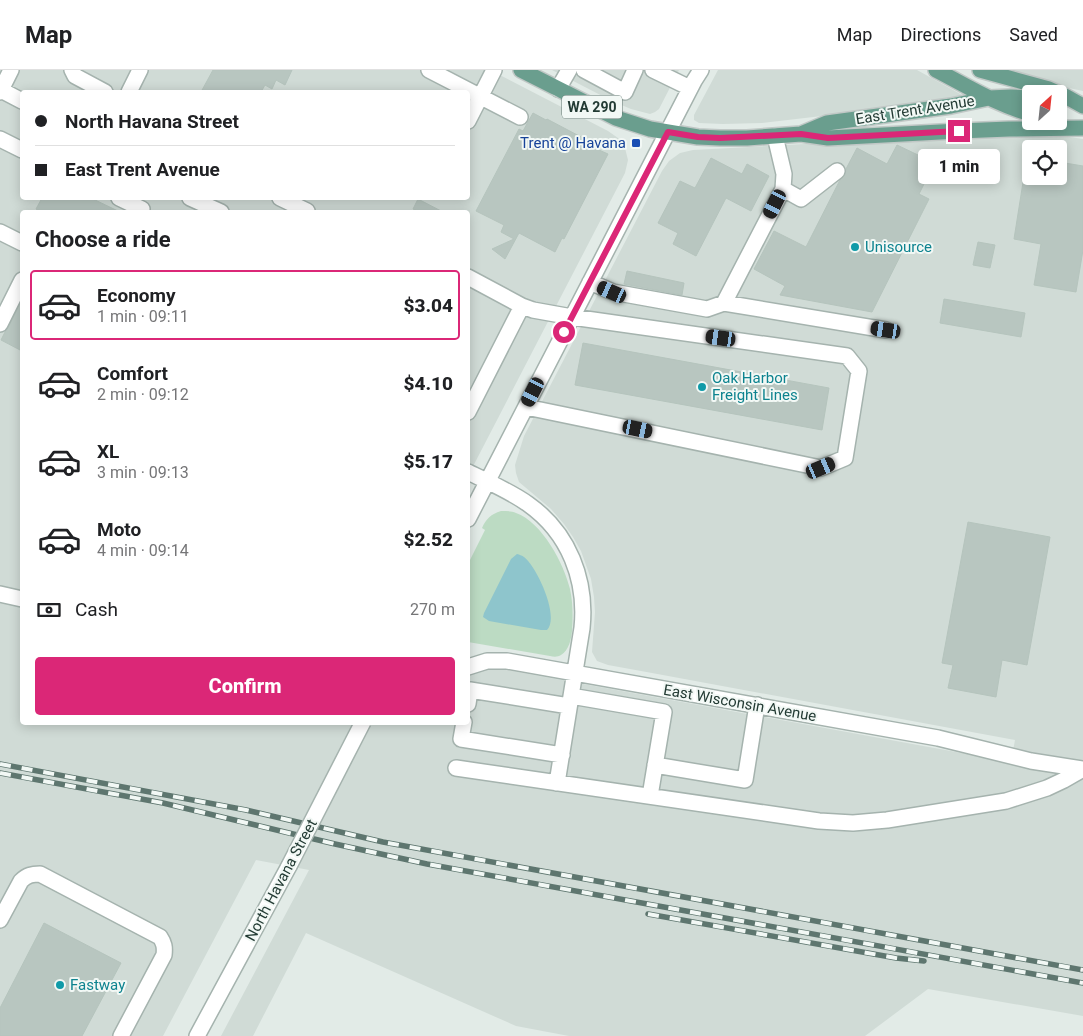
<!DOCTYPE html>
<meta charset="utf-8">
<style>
body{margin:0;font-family:Roboto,sans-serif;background:#f6f6f6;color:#202124;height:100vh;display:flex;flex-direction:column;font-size:19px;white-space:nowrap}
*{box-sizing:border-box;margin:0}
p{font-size:16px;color:#757577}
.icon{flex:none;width:28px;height:28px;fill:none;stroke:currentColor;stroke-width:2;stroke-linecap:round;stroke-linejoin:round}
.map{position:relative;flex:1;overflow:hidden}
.drawer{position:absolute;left:20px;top:140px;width:450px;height:515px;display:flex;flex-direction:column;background:#fff;border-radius:5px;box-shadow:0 2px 12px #0003}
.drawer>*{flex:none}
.top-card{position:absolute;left:20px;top:20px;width:450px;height:110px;border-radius:5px;box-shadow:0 2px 12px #0003;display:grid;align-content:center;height:110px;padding:0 15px;background:#fff}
.needle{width:32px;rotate:27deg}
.fabs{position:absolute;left:1022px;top:15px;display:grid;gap:10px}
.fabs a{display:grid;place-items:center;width:45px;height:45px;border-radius:5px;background:#fff;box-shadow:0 2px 12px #0003;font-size:25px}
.end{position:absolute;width:22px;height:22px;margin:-11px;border:6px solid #db2777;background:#fff;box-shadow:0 0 0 2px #fff}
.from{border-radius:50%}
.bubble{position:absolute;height:35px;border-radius:5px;background:#fff;box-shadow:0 2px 12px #0003;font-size:16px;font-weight:800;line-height:35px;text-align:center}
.car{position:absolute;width:15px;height:30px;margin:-15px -8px;border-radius:6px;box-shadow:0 0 4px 1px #0007;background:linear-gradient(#222 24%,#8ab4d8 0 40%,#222 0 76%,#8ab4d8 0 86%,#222 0)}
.top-card b{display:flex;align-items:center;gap:18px;height:48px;font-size:19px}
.top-card b+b{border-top:1px solid #e0e0e0}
.top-card i{width:12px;height:12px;background:#202124}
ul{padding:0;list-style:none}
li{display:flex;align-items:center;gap:15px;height:70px;margin:0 10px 8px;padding:0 5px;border:2px solid transparent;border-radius:5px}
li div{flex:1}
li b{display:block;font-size:19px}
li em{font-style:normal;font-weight:800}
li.on{border-color:#db2777}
li>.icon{width:45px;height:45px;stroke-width:1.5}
h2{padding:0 15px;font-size:22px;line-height:60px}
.pay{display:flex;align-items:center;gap:12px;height:55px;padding:0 15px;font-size:19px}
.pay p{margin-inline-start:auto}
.action{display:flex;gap:10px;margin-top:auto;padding:10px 15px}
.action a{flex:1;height:58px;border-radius:5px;background:#db2777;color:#fff;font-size:20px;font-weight:800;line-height:58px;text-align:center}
header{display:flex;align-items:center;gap:30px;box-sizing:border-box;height:70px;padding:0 25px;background:#fff;border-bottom:1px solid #e0e0e0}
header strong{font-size:24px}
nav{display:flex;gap:28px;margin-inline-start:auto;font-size:18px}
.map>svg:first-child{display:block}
.built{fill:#d0dbd6;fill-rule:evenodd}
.green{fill:#bcdbc3}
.water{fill:#8ec5cc}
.building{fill:#b8c6c0;stroke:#b5c4bd}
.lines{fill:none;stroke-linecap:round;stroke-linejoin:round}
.minor-casing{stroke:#a5b3ae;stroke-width:18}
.major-casing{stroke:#c1c8c6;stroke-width:18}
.minor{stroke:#fff;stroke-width:15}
.major{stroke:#6a9e8e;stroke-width:15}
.rail-casing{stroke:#5e766f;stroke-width:5.5}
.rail{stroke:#f2f8f5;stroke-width:4;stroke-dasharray:11;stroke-linecap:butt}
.minor-bridge-casing{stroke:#a5b3ae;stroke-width:18;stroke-linecap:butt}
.minor-bridge{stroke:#fff;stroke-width:15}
.route{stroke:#db2777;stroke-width:6}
.transit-dot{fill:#1a4fb4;stroke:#f2f8f5;stroke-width:2}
.culture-dot{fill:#0f9aa8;stroke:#f2f8f5;stroke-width:2}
.labels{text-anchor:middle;stroke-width:4;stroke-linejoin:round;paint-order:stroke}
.shield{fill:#f2f8f5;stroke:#61746e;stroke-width:1}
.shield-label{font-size:14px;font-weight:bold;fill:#233b34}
.street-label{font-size:15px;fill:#233b34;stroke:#f2f8f5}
.transit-label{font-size:15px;fill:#164399;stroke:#f2f8f5;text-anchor:end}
.culture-label{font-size:15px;fill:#0d838f;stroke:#f2f8f5;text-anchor:start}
</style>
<header>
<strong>Map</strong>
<nav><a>Map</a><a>Directions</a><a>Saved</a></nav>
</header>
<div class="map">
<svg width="1083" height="966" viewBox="0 0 1083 966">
<rect width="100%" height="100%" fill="#e2ebe7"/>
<!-- built -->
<path class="built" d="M 0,0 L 490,0 L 608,61 L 618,68 L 625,78 L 628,90 L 625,103 L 468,406 L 468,142 L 22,142 L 22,652 L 468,652 L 468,593 L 1011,692 L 1015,670 L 652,603 L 608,595 L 597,591 L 592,582 L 595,542 L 594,527 L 591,509 L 581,481 L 573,467 L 564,454 L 551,439 L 519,412 L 516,403 L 515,395 L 524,366 L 662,101 L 669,91 L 680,83 L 693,80 L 1016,63 L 1063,66 L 1083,69 L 1083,946 L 928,919 L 865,966 L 569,966 L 516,956 L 306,863 L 253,966 L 221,966 L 309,800 L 256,790 L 163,966 L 0,966 ZM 22,22 L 468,22 L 468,128 L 22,128 ZM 1031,79 L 1059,79 L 1059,106 L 1031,106 Z
M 552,0 L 679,0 L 659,39 L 655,42 L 650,44 L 631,39 L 612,31 Z
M 718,0 L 917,0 L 964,26 L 964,27 L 839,44 L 762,53 L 723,54 L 699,53 L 694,50 L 694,45 Z
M 999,0 L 1083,0 L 1083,21 L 1031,10 Z"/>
<!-- green -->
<path class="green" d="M 501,441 C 506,441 512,441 516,443 C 542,452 564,494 570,519 C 573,533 573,547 572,561 C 571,570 569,580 561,585 C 558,587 554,587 550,586 L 468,572 L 468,494 L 485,460 L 482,458 C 486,449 491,444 501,441 Z"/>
<!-- water -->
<path class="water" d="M 517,484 C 520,485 521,485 524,487 C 537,497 560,547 547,560 L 541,560 L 489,551 L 483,547 L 484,543 L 511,489 Z"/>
<!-- building -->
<path class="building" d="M 213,0 L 292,0 L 285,15 L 276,10 L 272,19 L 265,15 L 261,22 L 201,22 Z
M 533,43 L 546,50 L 547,49 L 600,77 L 599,80 L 608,84 L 564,169 L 562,168 L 555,182 L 519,163 L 505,189 L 492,179 L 514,169 L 501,162 L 504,155 L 476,141 L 519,59 L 523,61 Z
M 897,75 L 918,85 L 919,83 L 935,92 L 919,124 L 929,129 L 872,242 L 780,225 L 785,216 L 754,199 L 774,161 L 806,177 L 840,110 L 845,105 L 846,99 L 857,78 L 887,94 Z
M 711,88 L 742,104 L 747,94 L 769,106 L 751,141 L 726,128 L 696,186 L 673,174 L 678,163 L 658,153 L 680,111 L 695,118 Z
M 1059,92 L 1083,96 L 1083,180 L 1076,222 L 1034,215 L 1041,174 L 1014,169 L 1024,106 L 1059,106 Z
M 42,128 L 91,128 L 120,142 L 42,142 L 36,139 Z
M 418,129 L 443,142 L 420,142 L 413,139 Z
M 978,172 L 995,175 L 990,198 L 973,195 Z
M 627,201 L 684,213 L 682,225 L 624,214 Z
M 944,229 L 1025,243 L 1021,267 L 940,253 Z
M 22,230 L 22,281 L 1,270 L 5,262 L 8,258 Z
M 583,273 L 829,318 L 822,360 L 575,315 Z
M 968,452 L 1050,467 L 1027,595 L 1002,590 L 996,627 L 948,618 L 953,595 L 942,593 Z
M 44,853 L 121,893 L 82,966 L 0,966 L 0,938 Z"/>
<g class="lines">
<!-- minor casing -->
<g class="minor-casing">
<path id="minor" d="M 72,0 L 75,6 L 105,22
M 429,0 L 520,47
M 584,0 L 625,22 L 635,0
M 653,0 L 690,18
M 558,19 L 569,0
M 1,20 L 22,31
M 0,22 L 11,0
M 129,22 L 140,0
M 468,51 L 494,0
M 775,66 L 784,104 L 783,119
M 0,69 L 22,80
M 119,128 L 142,139 L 140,142
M 190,128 L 221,142
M 280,128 L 307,141 L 306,142
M 0,162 L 22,173
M 468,207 L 522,236 L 533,240 L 572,247 L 847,286 L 859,301 L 845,388 L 821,398 L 526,337
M 590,212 L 613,222 L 707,239 L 724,233 L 886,260
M 724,233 L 783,119 L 801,129 L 837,101
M 0,254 L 22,210
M 468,342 L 522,236
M 468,402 C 488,412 510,421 528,434 C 569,463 587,510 582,558 L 557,713
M 468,449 L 694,11 L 701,0
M 0,524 L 22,529
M 468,597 L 487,591 L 507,591 L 938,668 L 1031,691 L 1083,699
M 571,626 L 664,642 L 650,726
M 468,634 L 470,620 L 569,636
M 464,652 L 461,669 L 562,685
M 655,695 L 745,710 L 757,635
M 456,698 L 819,751 L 853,753 L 887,750 L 1006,731 L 1047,718 L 1064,710 L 1083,699
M 0,850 L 21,811 C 27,805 32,804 40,804 L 160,867 C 164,873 165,877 164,885 L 121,966
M 197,966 L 289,796"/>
</g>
<!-- major casing -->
<g class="major-casing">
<path id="major" d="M 521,0 L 616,48 L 650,59 L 698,67 L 720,68 L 747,68 L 801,64 L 828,68 L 959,61 L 1009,59 L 1083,58
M 936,0 C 967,16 997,35 1031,44
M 980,0 L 1049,19 L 1065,26 L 1083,36
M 801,64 L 827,53 L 951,36 L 989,28 L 1011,27 L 1031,28"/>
</g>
<!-- minor -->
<use href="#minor" class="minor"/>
<!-- major -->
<use href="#major" class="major"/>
<!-- rail casing -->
<g class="rail-casing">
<path id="rail" d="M 0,694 L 246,740 L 383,772 L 1083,900
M 0,703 L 163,733 L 335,774 L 427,794 L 1083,913
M 648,844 L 896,888 L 924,891"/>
</g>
<!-- rail -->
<use href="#rail" class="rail"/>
<!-- minor-bridge casing -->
<g class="minor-bridge-casing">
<path id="minor-bridge" d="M 289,796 L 363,652"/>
</g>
<!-- minor-bridge -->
<use href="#minor-bridge" class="minor-bridge"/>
</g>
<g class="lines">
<!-- route -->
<path class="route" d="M 564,262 L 668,62 L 698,67 L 720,68 L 801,64 L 828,68 L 959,61"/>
</g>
<!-- markers -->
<rect class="transit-dot" x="631" y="68" width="10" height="10" rx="2.5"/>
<g class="culture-dot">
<circle cx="855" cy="177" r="5"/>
<circle cx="702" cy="317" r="5"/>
<circle cx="60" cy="915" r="5"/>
</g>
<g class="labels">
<!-- shield labels -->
<rect class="shield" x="562" y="25.5" width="60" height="23" rx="4"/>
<g class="shield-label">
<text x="592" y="42">WA 290</text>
</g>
<!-- street labels -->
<g class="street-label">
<text transform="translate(915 40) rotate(-9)" y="5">East Trent Avenue</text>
<text transform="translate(740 633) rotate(10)" y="5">East Wisconsin Avenue</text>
<text transform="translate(281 810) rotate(-62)" y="5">North Havana Street</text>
</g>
<!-- transit labels -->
<g class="transit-label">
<text x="626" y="78">Trent @ Havana</text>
</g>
<!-- culture labels -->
<g class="culture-label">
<text x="865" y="182">Unisource</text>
<text x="712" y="313">Oak Harbor<tspan x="712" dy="17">Freight Lines</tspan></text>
<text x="70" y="920">Fastway</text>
</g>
</g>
</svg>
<div class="fabs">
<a><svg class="needle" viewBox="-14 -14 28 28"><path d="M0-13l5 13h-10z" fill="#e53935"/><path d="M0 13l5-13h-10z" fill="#757577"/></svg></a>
<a><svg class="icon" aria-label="locate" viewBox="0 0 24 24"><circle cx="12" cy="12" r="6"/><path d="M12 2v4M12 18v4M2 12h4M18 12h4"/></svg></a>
</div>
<i class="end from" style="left:564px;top:262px"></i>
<i class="end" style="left:959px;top:61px"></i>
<div class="bubble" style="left:918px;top:79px;width:82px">1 min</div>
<i class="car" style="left:775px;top:134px;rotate:207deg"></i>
<i class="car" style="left:612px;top:222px;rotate:294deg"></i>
<i class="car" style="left:886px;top:260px;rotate:279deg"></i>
<i class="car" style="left:721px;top:268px;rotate:278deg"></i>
<i class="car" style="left:533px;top:322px;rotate:207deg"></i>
<i class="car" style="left:638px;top:359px;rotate:102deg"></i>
<i class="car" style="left:821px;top:398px;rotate:67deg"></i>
<div class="top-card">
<b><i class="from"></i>North Havana Street</b>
<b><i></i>East Trent Avenue</b>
</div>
<section class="drawer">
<h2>Choose a ride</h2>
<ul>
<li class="on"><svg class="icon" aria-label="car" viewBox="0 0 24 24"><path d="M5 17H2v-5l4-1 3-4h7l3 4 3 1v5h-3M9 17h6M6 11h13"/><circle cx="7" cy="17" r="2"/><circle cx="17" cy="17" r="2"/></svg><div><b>Economy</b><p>1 min · 09:11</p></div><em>$3.04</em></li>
<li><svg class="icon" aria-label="car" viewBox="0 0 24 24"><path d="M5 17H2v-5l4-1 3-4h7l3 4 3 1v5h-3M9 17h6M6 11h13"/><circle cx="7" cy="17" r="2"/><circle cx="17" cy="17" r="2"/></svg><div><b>Comfort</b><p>2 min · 09:12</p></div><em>$4.10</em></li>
<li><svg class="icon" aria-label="car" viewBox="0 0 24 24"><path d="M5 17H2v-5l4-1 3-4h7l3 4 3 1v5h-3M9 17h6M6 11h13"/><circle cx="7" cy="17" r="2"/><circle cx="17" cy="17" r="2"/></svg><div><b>XL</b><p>3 min · 09:13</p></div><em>$5.17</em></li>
<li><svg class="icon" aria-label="car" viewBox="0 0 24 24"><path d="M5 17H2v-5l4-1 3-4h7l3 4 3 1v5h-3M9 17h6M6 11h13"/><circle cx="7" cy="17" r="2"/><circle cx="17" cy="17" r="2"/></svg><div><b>Moto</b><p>4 min · 09:14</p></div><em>$2.52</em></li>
</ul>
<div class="pay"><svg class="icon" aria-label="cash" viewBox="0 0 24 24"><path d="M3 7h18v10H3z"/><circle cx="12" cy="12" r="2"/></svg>Cash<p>270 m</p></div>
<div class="action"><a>Confirm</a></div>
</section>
</div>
